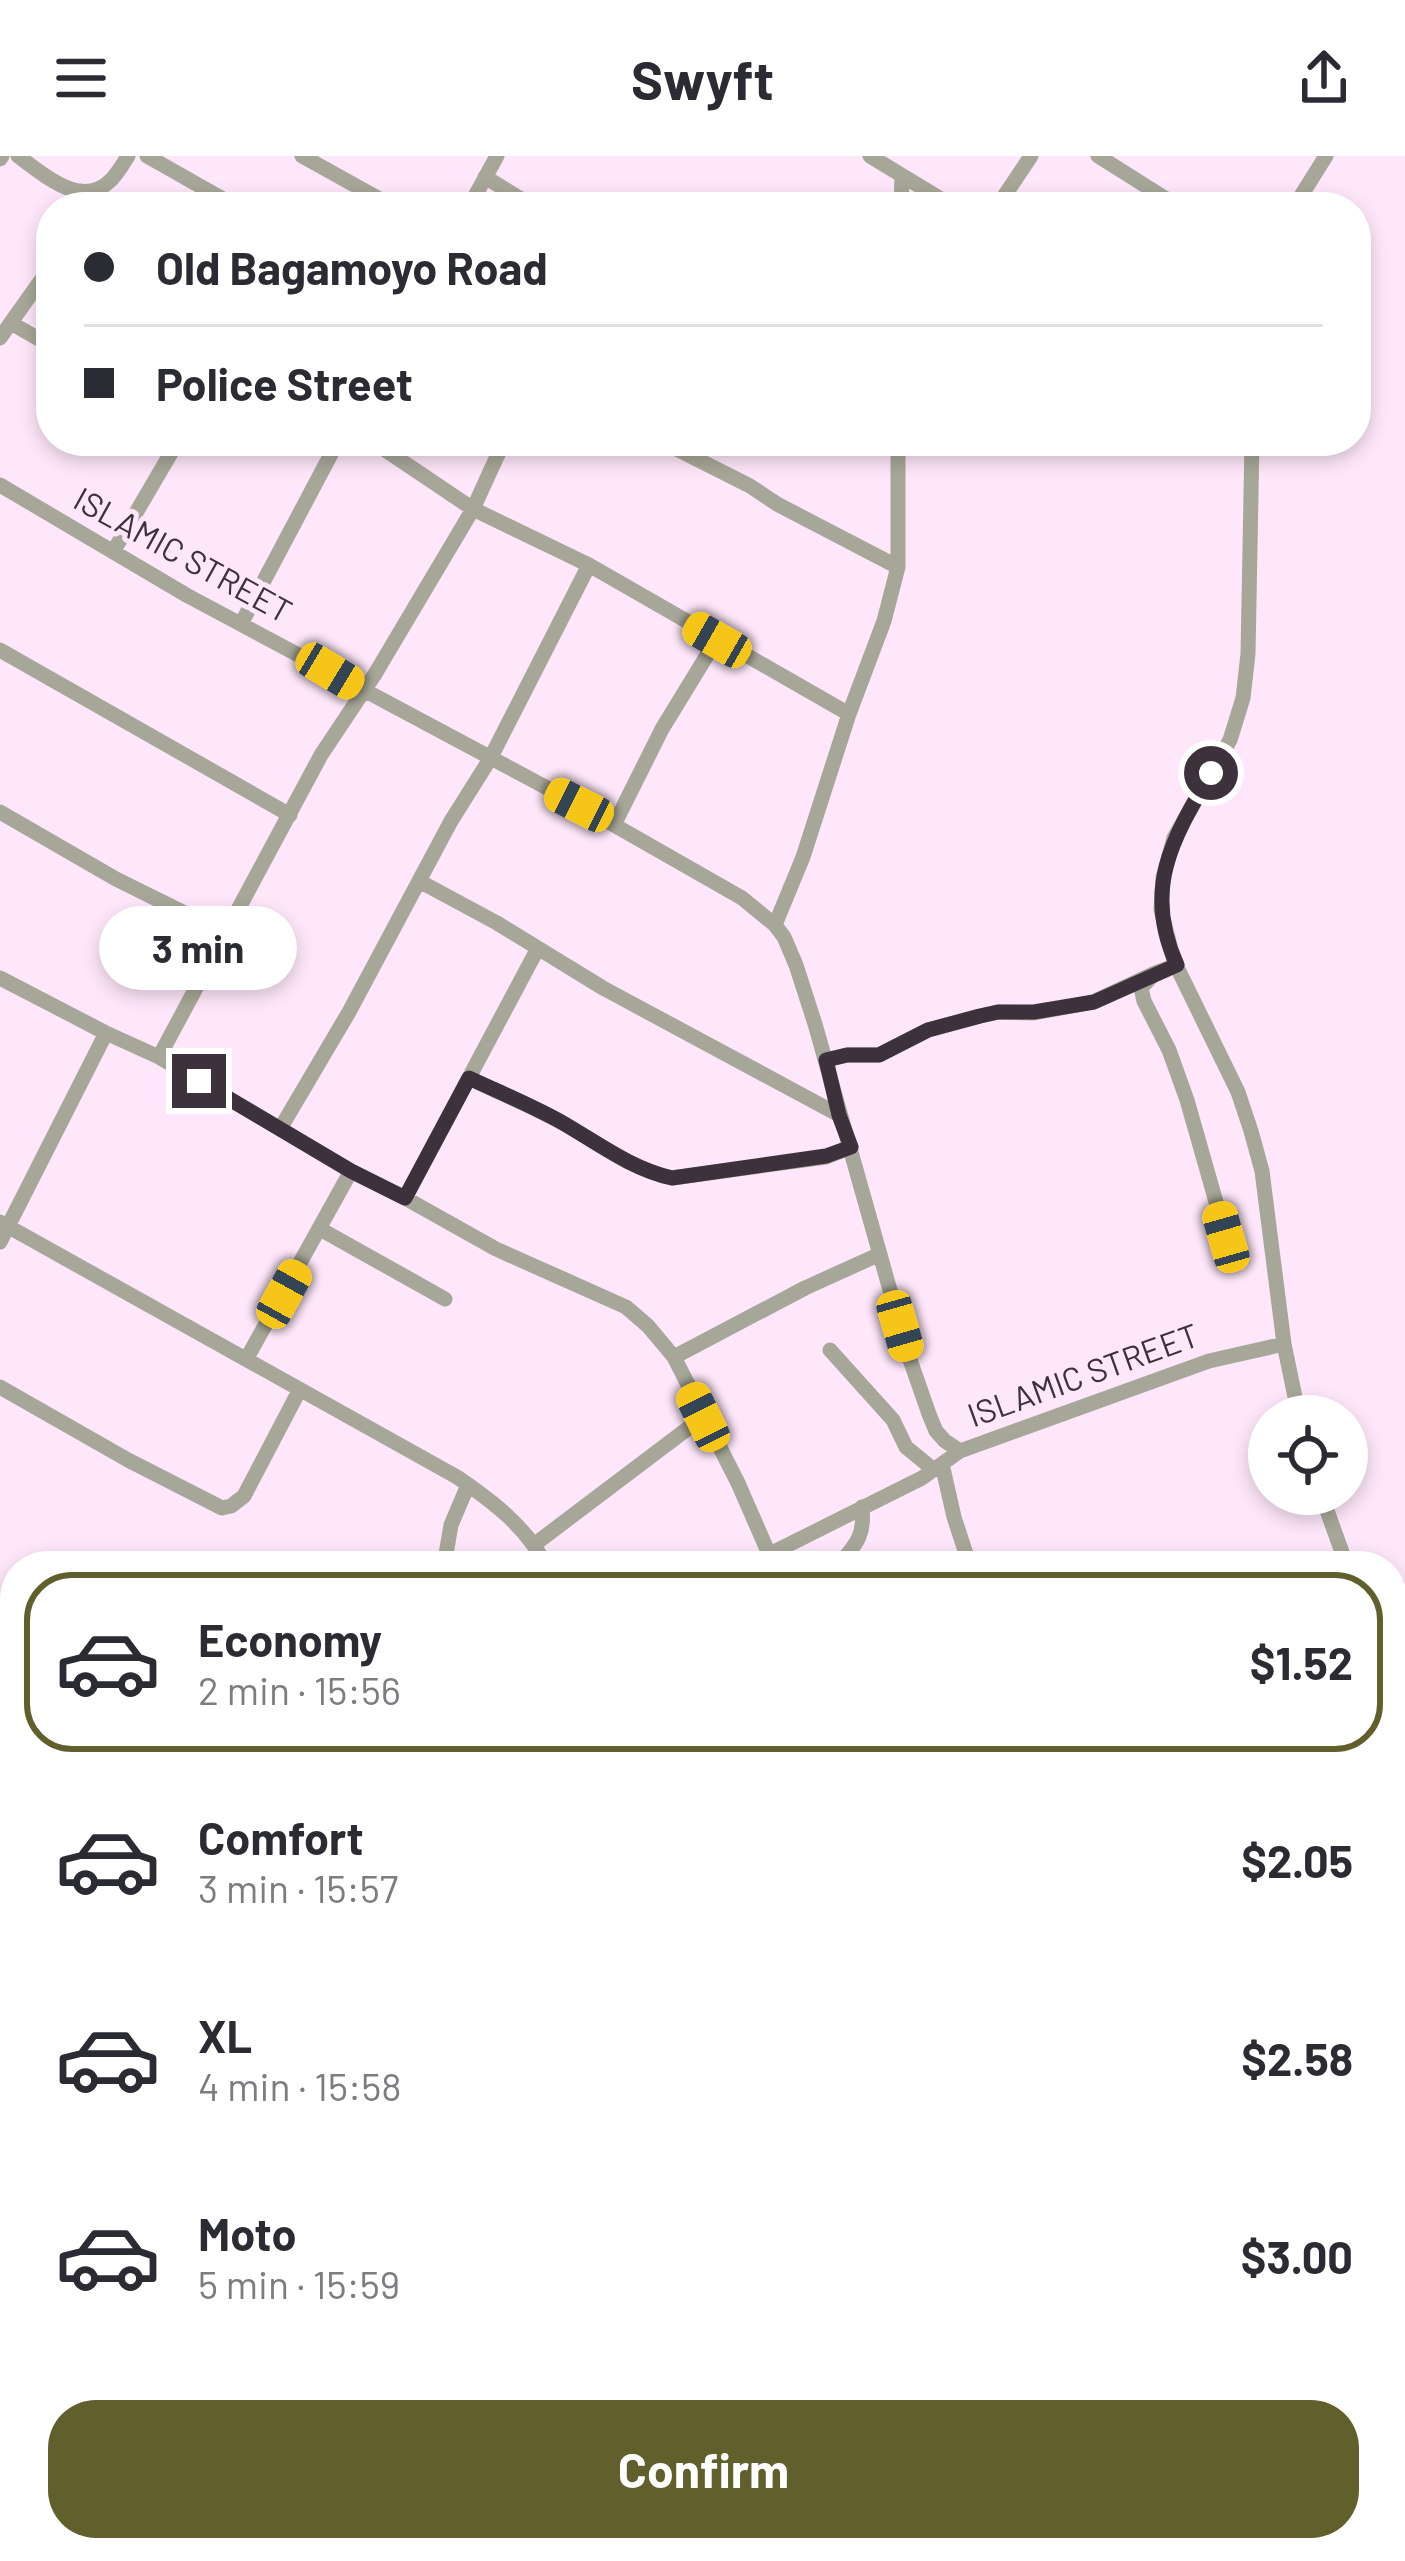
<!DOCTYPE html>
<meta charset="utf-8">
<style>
body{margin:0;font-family:Barlow,sans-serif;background:#f2f2f3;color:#2b2b33;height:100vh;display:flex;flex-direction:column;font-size:45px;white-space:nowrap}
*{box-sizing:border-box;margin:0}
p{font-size:39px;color:#7c7c81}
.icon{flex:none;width:66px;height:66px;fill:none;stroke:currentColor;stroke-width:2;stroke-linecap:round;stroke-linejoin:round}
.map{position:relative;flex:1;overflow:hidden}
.details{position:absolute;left:0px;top:1395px;width:1407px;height:1011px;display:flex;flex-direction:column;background:#fff;border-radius:48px 48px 0 0;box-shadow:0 6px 18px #0003}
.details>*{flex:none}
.hud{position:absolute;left:36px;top:36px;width:1335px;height:264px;border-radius:48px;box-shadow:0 6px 18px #0003;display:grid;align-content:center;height:264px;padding:0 48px;background:#fff}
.buttons{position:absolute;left:1248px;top:1239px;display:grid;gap:24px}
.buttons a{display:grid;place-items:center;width:120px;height:120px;border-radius:50%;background:#fff;box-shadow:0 6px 18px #0003;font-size:60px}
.end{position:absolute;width:54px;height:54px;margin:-27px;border:15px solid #3d323c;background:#fff;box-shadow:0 0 0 6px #fff}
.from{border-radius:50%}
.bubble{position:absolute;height:84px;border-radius:42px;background:#fff;box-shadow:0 6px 18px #0003;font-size:39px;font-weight:700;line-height:84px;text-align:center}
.car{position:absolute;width:36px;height:72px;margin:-36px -18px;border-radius:15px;box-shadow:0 0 9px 3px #0007;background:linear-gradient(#f5c518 24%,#345 0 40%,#f5c518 0 76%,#345 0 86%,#f5c518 0)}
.hud b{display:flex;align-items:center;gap:42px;height:114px;font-size:45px}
.hud b+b{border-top:3px solid #e1e1e2}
.hud i{width:30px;height:30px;background:#2b2b33}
ul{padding:21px 0 0;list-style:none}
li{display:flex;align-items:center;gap:36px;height:180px;margin:0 24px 18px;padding:0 24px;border:6px solid transparent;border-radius:48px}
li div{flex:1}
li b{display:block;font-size:45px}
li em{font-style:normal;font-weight:700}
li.on{border-color:#615f2c}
li>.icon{width:108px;height:108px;stroke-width:1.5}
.button{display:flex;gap:24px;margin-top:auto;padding:24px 48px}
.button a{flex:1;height:138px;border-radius:48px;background:#615f2c;color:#fff;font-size:48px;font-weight:700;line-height:138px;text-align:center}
header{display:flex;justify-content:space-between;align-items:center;height:156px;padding:0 48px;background:#fff;font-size:54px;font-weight:700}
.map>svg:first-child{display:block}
.water{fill:url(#water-ripples)}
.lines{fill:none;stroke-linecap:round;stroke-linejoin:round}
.stream{stroke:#b891b3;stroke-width:3}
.minor{stroke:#a7a799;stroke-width:15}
.route{stroke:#3d323c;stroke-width:15}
.labels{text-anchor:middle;stroke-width:10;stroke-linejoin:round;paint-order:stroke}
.street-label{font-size:33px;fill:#3d323c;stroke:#fee7fa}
</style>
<header><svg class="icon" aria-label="menu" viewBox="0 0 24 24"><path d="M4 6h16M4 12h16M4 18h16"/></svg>Swyft<svg class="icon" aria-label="share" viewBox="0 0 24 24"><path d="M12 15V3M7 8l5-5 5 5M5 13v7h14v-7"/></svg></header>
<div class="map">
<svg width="1405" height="2405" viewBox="0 0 1405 2405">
<defs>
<pattern id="water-ripples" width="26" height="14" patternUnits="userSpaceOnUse" patternTransform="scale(3)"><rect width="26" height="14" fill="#b891b3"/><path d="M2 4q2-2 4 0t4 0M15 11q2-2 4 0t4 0" fill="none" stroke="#977793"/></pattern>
</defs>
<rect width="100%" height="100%" fill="#fee7fa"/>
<!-- water -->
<path class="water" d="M 1392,2347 L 1405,2354 L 1405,2405 L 1256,2405 L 1233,2391 L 1392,2391 Z"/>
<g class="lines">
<!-- stream -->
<path class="stream" d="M 0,1662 L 15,1656
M 1392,2320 L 1405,2324"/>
<!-- minor -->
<path class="minor" d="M 18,0 C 43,18 81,54 111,24 C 118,17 123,8 128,0
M 147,0 L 237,51
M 302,0 L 394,51
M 870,0 L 954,51
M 1098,0 L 1179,51
M 0,3 L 2,0
M 485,21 L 534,51
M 469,51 L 497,0
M 901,51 L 902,20
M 997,51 L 1031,0
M 1294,51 L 1326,0
M 11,167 L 51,190
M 0,182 L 51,110
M 372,285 L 473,353 L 589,409 L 849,558
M 661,285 L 750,330 L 777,348 L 898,411
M 898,285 L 898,411 L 884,465 L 849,558 L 803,701 L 775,769 L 784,781 L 796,809 L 815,868 L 908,1198 L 929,1258 L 936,1275 L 945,1285 L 960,1295 L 1209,1205 L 1284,1188
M 1252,285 L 1248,498 L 1243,542 L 1230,584 L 1174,682 L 1163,721 L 1161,754 L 1174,805 L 1238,936 L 1251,975 L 1262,1015 L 1284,1188 L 1299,1260
M 0,329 L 188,440 L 579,649 L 742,742 L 775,769
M 113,396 L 178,285
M 241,468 L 338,285
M 0,494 L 290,659
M 0,656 L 116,723 L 225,777
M 614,669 L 662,573 L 717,483
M 419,725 L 497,767 L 603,832 L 839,959
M 1177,809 L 1155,817 L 1141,832 L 1144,845 L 1169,894 L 1187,944 L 1226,1081
M 0,822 L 106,877 L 159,901 L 351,1015 L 405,1042 L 496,1093 L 626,1151 L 648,1170 L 674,1201 L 738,1327 L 769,1398
M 159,901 L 321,599 L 375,518 L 473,353 L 504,285
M 826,904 L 847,899 L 879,899 L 928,874 L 980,860 L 998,856 L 1034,857 L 1093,846 L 1155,817
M 469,922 C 498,936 527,948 555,963 C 594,983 628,1013 672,1022 L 826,1001 L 851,991
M 280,973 L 349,856 L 451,665 L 490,603 L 589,409
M 405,1042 L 538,792
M 0,1066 L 457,1321 C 492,1345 527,1371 546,1410
M 320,1073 L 445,1143
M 0,1086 L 106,877
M 830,1194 L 893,1264 L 906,1291 L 934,1314
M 674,1201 L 805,1132 L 880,1098
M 247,1202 L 351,1015
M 0,1231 L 128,1304 L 222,1352 L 231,1350 L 244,1340 L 299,1235
M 942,1308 L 954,1361 L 970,1410
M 1321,1338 L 1347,1410
M 535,1388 L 703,1261
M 444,1410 L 451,1369 L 468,1329
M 746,1410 L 922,1322 L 960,1295
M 838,1410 C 856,1388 865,1381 862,1351
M 1392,1516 L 1405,1542
M 0,1889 L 15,1872
M 1392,1983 L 1405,1975
M 0,2093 L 15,2086
M 0,2184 L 15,2220
M 0,2322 L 15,2316
M 81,2391 L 86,2405
M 507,2391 L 510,2405
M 769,2391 L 777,2405
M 1017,2405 L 1021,2391"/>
</g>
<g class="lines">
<!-- route -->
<path class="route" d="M 199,925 L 351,1015 L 405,1042 L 469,922 C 501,937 533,950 563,967 C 599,988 632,1013 672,1022 L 826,1000 L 851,991 L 839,959 L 826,904 L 847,899 L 879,899 L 928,874 L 980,860 L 998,856 L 1034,856 L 1094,846 L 1177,809 C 1142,733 1173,682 1211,617"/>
</g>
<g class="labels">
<!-- street labels -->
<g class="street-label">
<text transform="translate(183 399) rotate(29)" y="12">ISLAMIC STREET</text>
<text transform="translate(1083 1219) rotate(-20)" y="12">ISLAMIC STREET</text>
</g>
</g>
</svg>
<div class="buttons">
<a><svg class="icon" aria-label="locate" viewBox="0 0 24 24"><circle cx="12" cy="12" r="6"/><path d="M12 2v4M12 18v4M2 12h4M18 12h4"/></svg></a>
</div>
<i class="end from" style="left:1211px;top:617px"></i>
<i class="end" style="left:199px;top:925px"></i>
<div class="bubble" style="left:99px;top:750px;width:198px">3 min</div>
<i class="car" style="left:717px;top:484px;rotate:300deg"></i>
<i class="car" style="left:330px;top:515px;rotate:121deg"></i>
<i class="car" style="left:579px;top:649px;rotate:297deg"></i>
<i class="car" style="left:1226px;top:1081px;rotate:344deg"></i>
<i class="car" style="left:284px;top:1138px;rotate:29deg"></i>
<i class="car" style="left:900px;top:1170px;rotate:164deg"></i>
<i class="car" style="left:703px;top:1261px;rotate:334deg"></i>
<div class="hud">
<b><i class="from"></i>Old Bagamoyo Road</b>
<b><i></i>Police Street</b>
</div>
<section class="details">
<ul>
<li class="on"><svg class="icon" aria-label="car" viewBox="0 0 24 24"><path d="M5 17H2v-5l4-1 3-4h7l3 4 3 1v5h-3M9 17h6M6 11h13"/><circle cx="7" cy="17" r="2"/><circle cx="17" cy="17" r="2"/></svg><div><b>Economy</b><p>2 min · 15:56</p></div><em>$1.52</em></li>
<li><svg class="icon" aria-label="car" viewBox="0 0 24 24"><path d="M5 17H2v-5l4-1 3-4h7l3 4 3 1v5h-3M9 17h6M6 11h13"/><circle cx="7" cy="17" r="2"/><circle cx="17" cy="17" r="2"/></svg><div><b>Comfort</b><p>3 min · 15:57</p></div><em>$2.05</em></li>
<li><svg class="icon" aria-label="car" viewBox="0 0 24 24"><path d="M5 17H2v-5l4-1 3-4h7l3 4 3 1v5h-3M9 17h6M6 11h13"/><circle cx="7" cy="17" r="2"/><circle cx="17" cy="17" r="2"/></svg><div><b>XL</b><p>4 min · 15:58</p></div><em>$2.58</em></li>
<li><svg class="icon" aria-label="car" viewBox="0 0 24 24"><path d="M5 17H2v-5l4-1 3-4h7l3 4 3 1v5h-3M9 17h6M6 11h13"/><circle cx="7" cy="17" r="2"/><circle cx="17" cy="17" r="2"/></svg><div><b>Moto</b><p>5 min · 15:59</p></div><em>$3.00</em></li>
</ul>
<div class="button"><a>Confirm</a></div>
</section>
</div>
